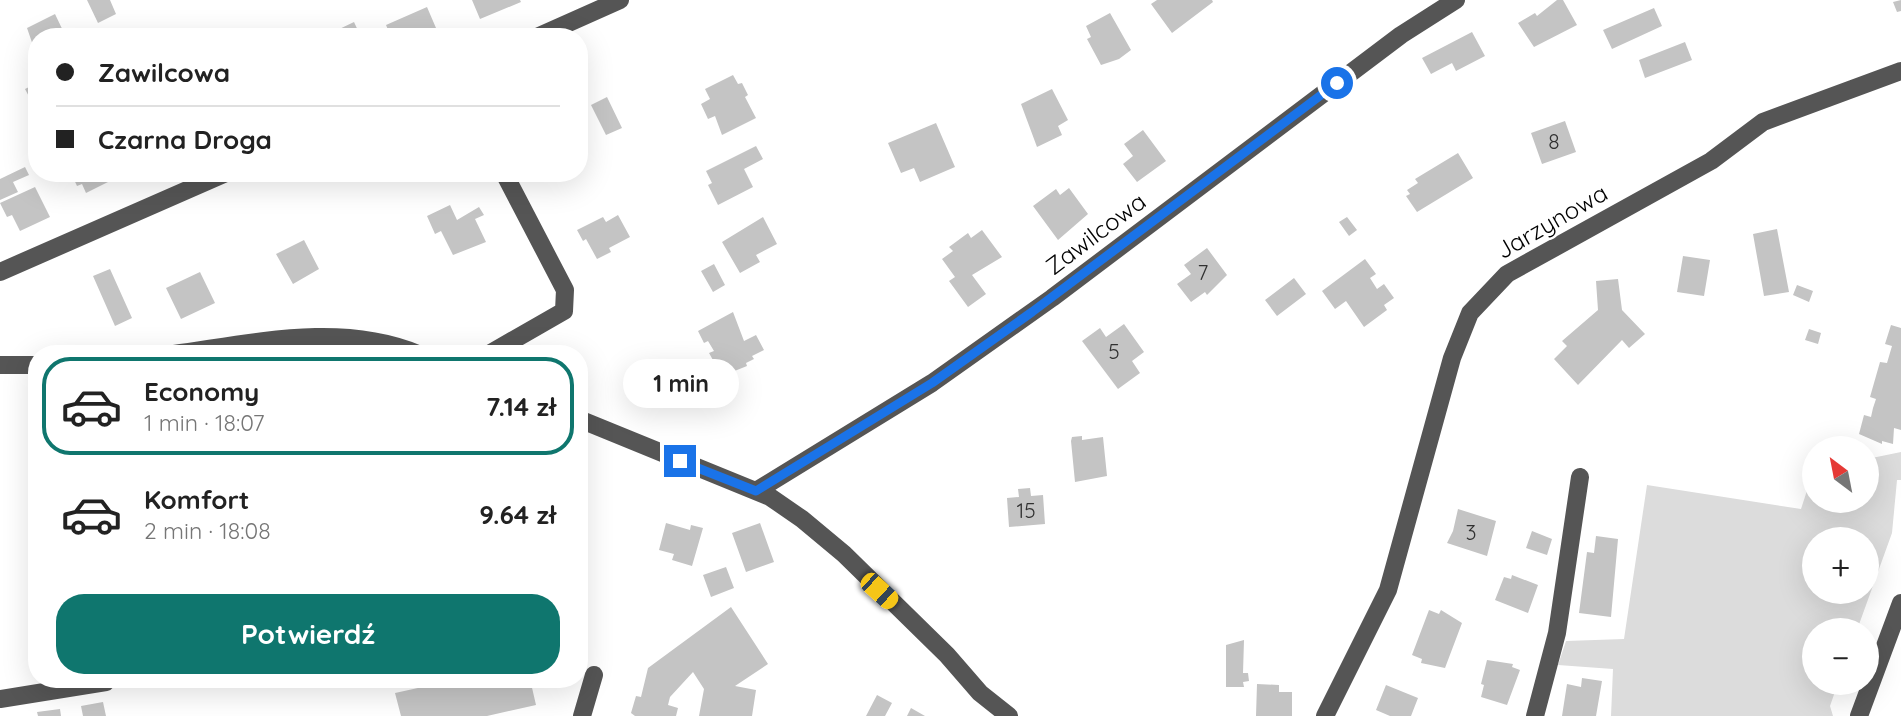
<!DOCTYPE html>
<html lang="pl">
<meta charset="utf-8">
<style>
body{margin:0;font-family:Quicksand,sans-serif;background:#f2f2f2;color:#222;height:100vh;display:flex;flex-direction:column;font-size:26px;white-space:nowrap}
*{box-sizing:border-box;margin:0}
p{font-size:23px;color:#767676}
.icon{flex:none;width:38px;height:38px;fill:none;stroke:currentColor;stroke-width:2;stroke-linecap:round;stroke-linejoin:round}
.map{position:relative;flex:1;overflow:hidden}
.side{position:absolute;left:28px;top:345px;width:560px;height:343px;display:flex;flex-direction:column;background:#fff;border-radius:28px;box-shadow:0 7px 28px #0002}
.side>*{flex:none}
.top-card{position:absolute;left:28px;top:28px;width:560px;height:154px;border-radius:28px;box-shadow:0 7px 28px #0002;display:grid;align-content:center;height:154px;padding:0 28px;background:#fff}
.needle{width:46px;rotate:328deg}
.controls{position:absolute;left:1802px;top:436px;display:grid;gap:14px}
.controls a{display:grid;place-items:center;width:77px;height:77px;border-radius:50%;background:#fff;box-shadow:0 7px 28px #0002;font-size:35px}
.end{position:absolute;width:32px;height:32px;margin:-16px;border:9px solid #1a73e8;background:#fff;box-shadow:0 0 0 4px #fff}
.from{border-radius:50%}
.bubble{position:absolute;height:49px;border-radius:24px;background:#fff;box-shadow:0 7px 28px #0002;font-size:23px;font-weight:800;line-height:49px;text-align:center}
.car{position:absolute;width:21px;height:42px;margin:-21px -10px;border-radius:9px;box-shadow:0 0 5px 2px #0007;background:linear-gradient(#f5c518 24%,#345 0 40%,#f5c518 0 76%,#345 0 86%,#f5c518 0)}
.top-card b{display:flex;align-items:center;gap:24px;height:66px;font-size:26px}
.top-card b+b{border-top:2px solid #e0e0e0}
.top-card i{width:18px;height:18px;background:#222}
ul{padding:12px 0 0;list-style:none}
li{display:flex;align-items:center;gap:21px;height:98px;margin:0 14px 10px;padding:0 14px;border:4px solid transparent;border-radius:28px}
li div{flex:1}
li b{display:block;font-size:26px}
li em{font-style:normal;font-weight:800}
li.active{border-color:#0f766e}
li>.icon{width:63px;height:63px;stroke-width:1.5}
.primary-button{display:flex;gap:14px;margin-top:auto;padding:14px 28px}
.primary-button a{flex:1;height:80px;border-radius:28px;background:#0f766e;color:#fff;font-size:28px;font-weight:800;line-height:80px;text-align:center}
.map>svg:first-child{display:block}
.green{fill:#dcdcdc;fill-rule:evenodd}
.building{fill:#c4c4c4}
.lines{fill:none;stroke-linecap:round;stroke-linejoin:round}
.minor{stroke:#555;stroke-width:18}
.route{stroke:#1a73e8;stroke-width:9}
.labels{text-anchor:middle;stroke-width:5;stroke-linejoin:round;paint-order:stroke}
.number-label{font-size:21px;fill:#313131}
.street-label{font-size:24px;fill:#000;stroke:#fff}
</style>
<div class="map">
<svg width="1901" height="716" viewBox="0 0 1901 716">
<rect width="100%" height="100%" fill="#fff"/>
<!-- green -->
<path class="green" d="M 1901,452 L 1901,480 L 1897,480 L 1892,533 L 1857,630 L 1815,630 L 1815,682 L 1838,683 L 1830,706 L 1833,716 L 1611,716 L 1613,669 L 1558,665 L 1566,641 L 1624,639 L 1647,485 L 1801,509 L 1815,466 L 1815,500 L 1867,500 L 1867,459 ZM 1815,539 L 1867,539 L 1867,592 L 1815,592 Z"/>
<!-- building -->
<path class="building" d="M 87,0 L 110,0 L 116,14 L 98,23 Z
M 472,0 L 520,0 L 521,2 L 480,19 Z
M 1157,0 L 1212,0 L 1213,2 L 1172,33 L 1151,4 Z
M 1557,0 L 1563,0 L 1577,25 L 1534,47 L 1518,23 L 1535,13 L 1537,16 Z
M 1901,0 L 1901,11 L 1897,12 L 1893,2 Z
M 427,7 L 439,35 L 391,37 L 386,25 Z
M 1654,8 L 1662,26 L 1612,49 L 1603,30 Z
M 1110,13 L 1131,50 L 1119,59 L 1101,65 L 1087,39 L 1091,37 L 1086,26 Z
M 55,14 L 66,37 L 37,37 L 37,57 L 27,28 Z
M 354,22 L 361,37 L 323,37 L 331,33 Z
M 1472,32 L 1485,56 L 1456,71 L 1452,63 L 1431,74 L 1422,58 Z
M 1685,42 L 1692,60 L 1645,78 L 1639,60 Z
M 733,75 L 738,84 L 742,83 L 748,95 L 745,97 L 756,118 L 722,135 L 715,116 L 708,119 L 701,104 L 710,99 L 705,89 Z
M 37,83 L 37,105 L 34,106 L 25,89 Z
M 1052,89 L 1068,120 L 1058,126 L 1062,135 L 1037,147 L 1021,104 Z
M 607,97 L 622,128 L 606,135 L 591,105 Z
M 1565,121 L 1576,152 L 1542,164 L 1531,133 Z
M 936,123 L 955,167 L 920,182 L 914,168 L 901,173 L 888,143 Z
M 1143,130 L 1166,161 L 1137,182 L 1123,164 L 1133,156 L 1124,144 Z
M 756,146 L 763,159 L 744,169 L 753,187 L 718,205 L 708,185 L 712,183 L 706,171 Z
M 1458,153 L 1473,178 L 1417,212 L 1406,196 L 1410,194 L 1407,190 L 1418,183 L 1415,179 Z
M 25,167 L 29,175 L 13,182 L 18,192 L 0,200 L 0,179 Z
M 71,173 L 126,173 L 86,193 L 82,184 L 77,186 Z
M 35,187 L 50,217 L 20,231 L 12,215 L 7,217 L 0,203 Z
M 1069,188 L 1088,214 L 1058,240 L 1033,206 L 1056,189 L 1060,195 Z
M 450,205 L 457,220 L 479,207 L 484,215 L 475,219 L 486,242 L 453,255 L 441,231 L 435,234 L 427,216 Z
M 618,215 L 630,237 L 609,248 L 611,252 L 597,259 L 586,239 L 583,241 L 577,230 L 603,217 L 606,222 Z
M 763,217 L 777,244 L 756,255 L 760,262 L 740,273 L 722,242 Z
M 1347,217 L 1357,230 L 1349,236 L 1339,222 Z
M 1777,229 L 1789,292 L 1764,296 L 1753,234 Z
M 982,230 L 1002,257 L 972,275 L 986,294 L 968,307 L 949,281 L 955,277 L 942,259 L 953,251 L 949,247 L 968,233 L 971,238 Z
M 304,240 L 319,269 L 293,284 L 276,254 Z
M 1207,248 L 1227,275 L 1207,295 L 1205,292 L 1191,302 L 1177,284 L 1191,274 L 1184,265 Z
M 1683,256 L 1710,260 L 1704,296 L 1677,292 Z
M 1365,259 L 1376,274 L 1370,278 L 1377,289 L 1384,284 L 1394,298 L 1384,305 L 1387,310 L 1364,327 L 1346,301 L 1335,309 L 1322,291 Z
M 714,264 L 725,285 L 713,292 L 701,271 Z
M 110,269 L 132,318 L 115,326 L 93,276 Z
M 200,272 L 215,303 L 181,319 L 166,288 Z
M 1294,278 L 1306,294 L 1277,316 L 1265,300 Z
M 1618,279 L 1622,310 L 1645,334 L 1629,348 L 1622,340 L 1578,385 L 1554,359 L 1567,346 L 1562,341 L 1598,310 L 1596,281 Z
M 1797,285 L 1813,291 L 1809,302 L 1793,295 Z
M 733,312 L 744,341 L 756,335 L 764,350 L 752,356 L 754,359 L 746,363 L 747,366 L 722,376 L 709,353 L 714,351 L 708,341 L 704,343 L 698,331 Z
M 1124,324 L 1144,352 L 1132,361 L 1140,373 L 1118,389 L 1082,341 L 1100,328 L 1106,337 Z
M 1891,325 L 1901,328 L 1901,430 L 1894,428 L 1893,444 L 1882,441 L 1882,444 L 1859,434 L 1864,415 L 1871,417 L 1873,408 L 1876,399 L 1870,397 L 1880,362 L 1887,363 L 1892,346 L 1885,344 Z
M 1809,329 L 1821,333 L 1818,344 L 1805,340 Z
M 1082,436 L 1082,440 L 1103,437 L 1107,476 L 1075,482 L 1071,441 L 1072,437 Z
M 1030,488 L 1031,496 L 1043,495 L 1045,524 L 1009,527 L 1007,498 L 1019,497 L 1018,489 Z
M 1458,509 L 1496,521 L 1487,556 L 1447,543 L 1453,531 Z
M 666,523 L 690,530 L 691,525 L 703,528 L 692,566 L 672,560 L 674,554 L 659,550 Z
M 760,523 L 774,562 L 746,572 L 732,533 Z
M 1532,531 L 1552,539 L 1547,555 L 1526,548 Z
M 1596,536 L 1618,539 L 1611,617 L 1579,613 L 1587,552 L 1594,553 Z
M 726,567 L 734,588 L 711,597 L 703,575 Z
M 1512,575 L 1538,585 L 1528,613 L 1495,600 L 1504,577 L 1511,579 Z
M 731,607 L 768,664 L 735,686 L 756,690 L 752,716 L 699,716 L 704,689 L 693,672 L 670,697 L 668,705 L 678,708 L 676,716 L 635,716 L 631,713 L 636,696 L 641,697 L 648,668 Z
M 1429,610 L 1439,614 L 1441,610 L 1462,623 L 1445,668 L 1421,663 L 1422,659 L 1412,655 Z
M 1244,640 L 1243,673 L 1248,673 L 1249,681 L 1243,682 L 1244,687 L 1226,687 L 1226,645 Z
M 1487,660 L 1513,664 L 1512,667 L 1520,670 L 1507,705 L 1481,697 L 1484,685 L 1481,684 Z
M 1582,678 L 1602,681 L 1596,716 L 1562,716 L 1567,684 L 1581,687 Z
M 459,679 L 530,679 L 536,705 L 487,716 L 401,716 L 395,693 Z
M 1257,684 L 1279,685 L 1279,692 L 1292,692 L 1292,716 L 1256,716 Z
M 1386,685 L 1418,698 L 1411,716 L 1390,716 L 1376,710 Z
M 877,695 L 892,703 L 885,716 L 866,716 Z
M 103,702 L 106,716 L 83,716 L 81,706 Z
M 911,708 L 925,716 L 907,716 Z
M 60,709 L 61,716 L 38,716 L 37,712 Z"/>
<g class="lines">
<!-- minor -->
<path class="minor" d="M 537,37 L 620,0
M 0,272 L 226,173
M 174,354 C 254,343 341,322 418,354
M 489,354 L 564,311 L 565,290 L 504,173
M 0,365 L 37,365
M 579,419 L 770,497 L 802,519 L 844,554 L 947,655 L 980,693 L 1009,716
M 756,491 L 932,383 L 1052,298 L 1401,35 L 1456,0
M 0,699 L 106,682
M 582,716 L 594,675
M 1325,716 L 1388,590 L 1452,358 L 1470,313 L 1507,274 L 1711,161 L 1763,122 L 1901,71
M 1535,716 L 1557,633 L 1580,477
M 1859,716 L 1901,603"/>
</g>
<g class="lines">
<!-- route -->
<path class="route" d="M 680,461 L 756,491 L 932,383 L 1032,312 L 1337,83"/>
</g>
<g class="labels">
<!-- number labels -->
<g class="number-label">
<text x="1554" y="149">8</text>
<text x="1203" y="280">7</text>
<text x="1114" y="359">5</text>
<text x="1026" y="518">15</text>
<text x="1471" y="540">3</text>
</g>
<!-- street labels -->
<g class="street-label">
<text transform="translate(1552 222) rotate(-30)" y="8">Jarzynowa</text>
<text transform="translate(1096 234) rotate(-37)" y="8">Zawilcowa</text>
</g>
</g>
</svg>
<div class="controls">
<a><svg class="needle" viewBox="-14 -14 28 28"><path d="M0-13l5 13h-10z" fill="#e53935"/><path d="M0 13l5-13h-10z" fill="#767676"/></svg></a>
<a>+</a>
<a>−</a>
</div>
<i class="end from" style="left:1337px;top:83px"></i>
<i class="end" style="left:680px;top:461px"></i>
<div class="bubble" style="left:623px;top:359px;width:116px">1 min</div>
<i class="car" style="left:879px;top:591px;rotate:132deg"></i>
<div class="top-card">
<b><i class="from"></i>Zawilcowa</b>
<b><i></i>Czarna Droga</b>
</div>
<section class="side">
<ul>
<li class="active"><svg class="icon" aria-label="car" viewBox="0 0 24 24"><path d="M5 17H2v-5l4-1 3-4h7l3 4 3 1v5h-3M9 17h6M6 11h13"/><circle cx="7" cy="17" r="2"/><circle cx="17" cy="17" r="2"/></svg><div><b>Economy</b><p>1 min · 18:07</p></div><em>7.14 zł</em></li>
<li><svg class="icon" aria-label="car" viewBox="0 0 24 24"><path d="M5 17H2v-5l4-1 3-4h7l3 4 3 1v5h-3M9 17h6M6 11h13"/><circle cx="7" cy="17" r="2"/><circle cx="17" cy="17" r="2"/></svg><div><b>Komfort</b><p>2 min · 18:08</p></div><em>9.64 zł</em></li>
</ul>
<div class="primary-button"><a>Potwierdź</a></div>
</section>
</div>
